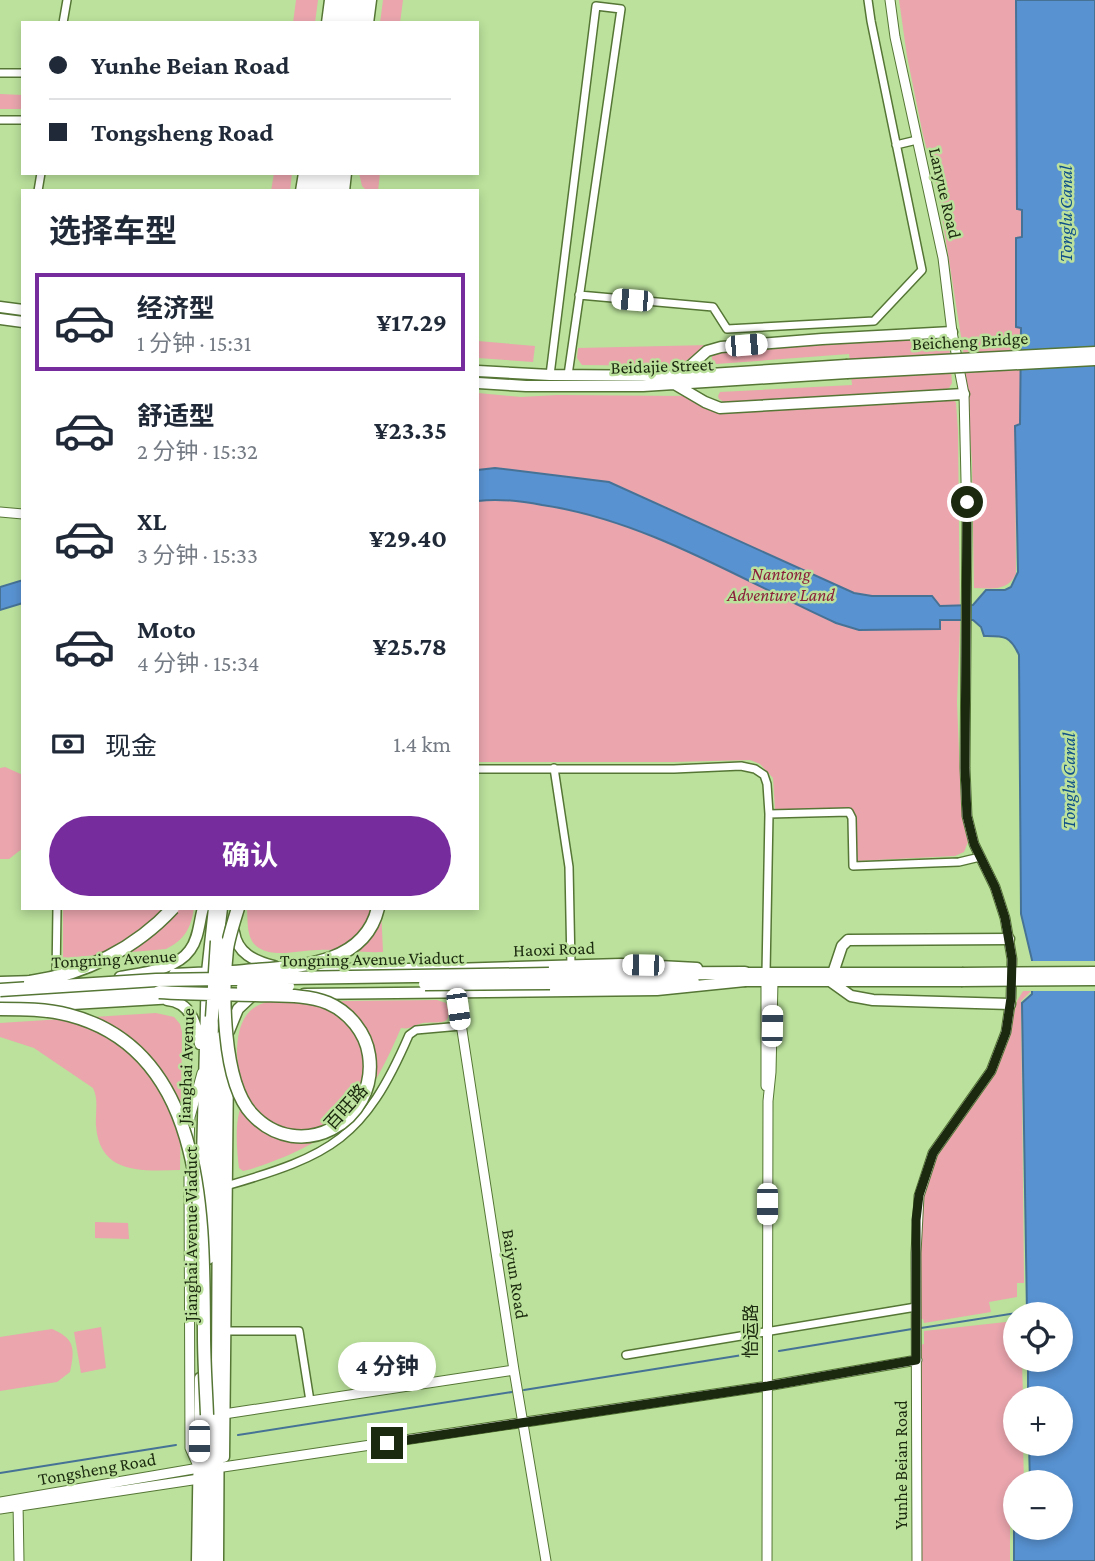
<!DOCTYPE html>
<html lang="zh">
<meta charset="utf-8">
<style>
body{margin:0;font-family:"Crimson Pro","Noto Sans SC",serif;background:#f2f2f3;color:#1f2937;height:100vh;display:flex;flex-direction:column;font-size:26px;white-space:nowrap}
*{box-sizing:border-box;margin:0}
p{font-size:23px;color:#747a83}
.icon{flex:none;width:38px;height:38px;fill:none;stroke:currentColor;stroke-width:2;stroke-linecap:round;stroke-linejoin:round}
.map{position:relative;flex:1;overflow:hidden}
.drawer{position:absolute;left:21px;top:189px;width:458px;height:721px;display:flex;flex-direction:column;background:#fff;border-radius:0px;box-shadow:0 4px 10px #0003}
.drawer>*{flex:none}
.banner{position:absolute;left:21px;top:21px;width:458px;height:154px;border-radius:0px;box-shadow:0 4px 10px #0003;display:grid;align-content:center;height:154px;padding:0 28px;background:#fff}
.tools{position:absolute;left:1003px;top:1302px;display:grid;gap:14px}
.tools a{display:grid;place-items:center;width:70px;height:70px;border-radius:50%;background:#fff;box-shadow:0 4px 10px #0003;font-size:35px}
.end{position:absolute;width:32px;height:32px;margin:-16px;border:9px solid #1b290e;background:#fff;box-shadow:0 0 0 4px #fff}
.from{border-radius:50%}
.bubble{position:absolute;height:49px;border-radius:24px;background:#fff;box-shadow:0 4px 10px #0003;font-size:23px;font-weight:700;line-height:49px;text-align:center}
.car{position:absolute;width:21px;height:42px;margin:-21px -10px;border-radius:9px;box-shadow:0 0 5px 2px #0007;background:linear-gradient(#fff 24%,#345 0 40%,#fff 0 76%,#345 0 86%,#fff 0)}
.banner b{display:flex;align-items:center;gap:24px;height:66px;font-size:26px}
.banner b+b{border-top:2px solid #e0e1e3}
.banner i{width:18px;height:18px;background:#1f2937}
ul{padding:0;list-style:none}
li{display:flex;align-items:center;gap:21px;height:98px;margin:0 14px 10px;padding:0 14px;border:4px solid transparent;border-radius:0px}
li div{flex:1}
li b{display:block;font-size:26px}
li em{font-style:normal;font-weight:700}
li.active{border-color:#772c9e}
li>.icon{width:63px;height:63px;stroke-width:1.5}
h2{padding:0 28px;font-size:32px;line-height:84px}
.pay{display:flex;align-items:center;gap:18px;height:77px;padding:0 28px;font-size:26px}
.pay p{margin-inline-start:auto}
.primary-button{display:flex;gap:14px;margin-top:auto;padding:14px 28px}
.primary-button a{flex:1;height:80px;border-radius:42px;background:#772c9e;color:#fff;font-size:28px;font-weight:700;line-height:80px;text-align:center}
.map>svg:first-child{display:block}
.green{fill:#eaa5ad}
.water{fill:#5892d1;stroke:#467296;stroke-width:2}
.pier{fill:#bbe19c}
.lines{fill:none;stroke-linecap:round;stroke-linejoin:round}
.stream{stroke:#467296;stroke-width:2}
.minor-casing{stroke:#557635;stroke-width:10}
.tertiary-casing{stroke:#557635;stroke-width:11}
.secondary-casing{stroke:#557635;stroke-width:13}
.primary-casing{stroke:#557635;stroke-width:13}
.trunk-casing{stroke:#557635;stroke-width:15}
.minor{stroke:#fff;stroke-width:7}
.tertiary{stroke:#fff;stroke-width:9}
.secondary{stroke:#fff;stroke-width:10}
.primary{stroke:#fff;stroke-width:10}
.trunk{stroke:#fff;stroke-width:12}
.secondary-bridge-casing{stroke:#557635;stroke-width:13;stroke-linecap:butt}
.primary-bridge-casing{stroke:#557635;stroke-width:13;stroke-linecap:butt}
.trunk-bridge-casing{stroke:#557635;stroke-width:15;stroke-linecap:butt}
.secondary-bridge{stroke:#fff;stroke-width:10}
.primary-bridge{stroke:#fff;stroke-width:10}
.trunk-bridge{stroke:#fff;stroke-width:12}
.route{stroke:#1b290e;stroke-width:9}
.labels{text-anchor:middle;stroke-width:5;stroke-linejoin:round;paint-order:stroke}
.street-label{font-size:18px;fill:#1b290e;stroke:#bbe19c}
.park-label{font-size:18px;font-style:italic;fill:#8b1e3a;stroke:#bbe19c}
.water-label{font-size:19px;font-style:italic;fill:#0e4e89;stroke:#bbe19c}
</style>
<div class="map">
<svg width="1095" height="1561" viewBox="0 0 1095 1561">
<rect width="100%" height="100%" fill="#bbe19c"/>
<!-- green -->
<path class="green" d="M 296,0 L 318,0 L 315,23 L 293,23 Z
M 383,0 L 403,0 L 400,23 L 380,23 Z
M 899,0 L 1016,0 L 1018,209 L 1022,209 L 1022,238 L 1016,239 L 1016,327 L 1021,327 L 1020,425 L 1015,426 L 1016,574 C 1007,592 992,588 974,588 L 972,462 L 963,349 L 938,191 L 923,135 L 907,56 Z
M 0,94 L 23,95 L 23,109 L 0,109 Z
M 274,173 L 292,173 L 290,191 L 271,191 Z
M 359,173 L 380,173 L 378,191 L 366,190 L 362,186 Z
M 943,337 L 949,342 L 952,383 L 949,388 L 945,389 L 726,403 L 719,399 L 718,396 L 720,392 L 852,385 L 849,354 L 716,364 L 712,360 L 712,356 L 717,351 Z
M 478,341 L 535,346 L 533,362 L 478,358 Z
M 709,345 L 678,366 L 582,365 L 577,358 L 578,348 Z
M 478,393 L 521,397 L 557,395 L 685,396 L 707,407 L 953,398 L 956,403 L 958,431 L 960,627 L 957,702 L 961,802 L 963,821 L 968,842 L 964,852 L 955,856 L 856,861 L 855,818 L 851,809 L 775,809 L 773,778 L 760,764 L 750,760 L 673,762 L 478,762 Z
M 5,767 L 23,775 L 23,848 L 9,859 L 0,859 L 0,768 Z
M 63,908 L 194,908 C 191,929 184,940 166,949 L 63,958 Z
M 247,908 L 381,908 L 383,952 C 361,953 340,949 318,950 C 300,950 275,958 259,948 C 246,940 248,922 247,908 Z
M 1023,991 L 1031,991 L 1021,1001 L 1024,1283 L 1017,1283 L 1017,1297 L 989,1302 L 991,1312 L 924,1323 L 923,1319 L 920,1319 L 920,1233 L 923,1195 L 938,1154 L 993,1074 L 1010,1030 L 1017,1001 Z
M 437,1000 L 446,1003 C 455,1028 438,1021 423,1023 C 414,1025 410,1030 401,1028 C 374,1091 350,1130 284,1157 C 271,1162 257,1168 243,1171 L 239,1168 C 237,1152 235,1129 239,1113 C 241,1105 242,1111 242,1103 C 242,1087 238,1070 237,1054 C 237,985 286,1001 337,1003 L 343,1001 Z
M 156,1013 L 174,1017 L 180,1024 L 182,1032 L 180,1170 C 142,1171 100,1175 96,1126 C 95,1113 99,1100 93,1088 L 34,1048 L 0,1037 L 0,1023 Z
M 95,1222 L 128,1223 L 129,1239 L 95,1238 Z
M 1015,1321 L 1015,1360 L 1022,1360 L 1023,1398 L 1015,1398 L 1015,1444 L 1023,1444 L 1024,1482 L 1015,1482 L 1015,1514 L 1010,1514 L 1010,1561 L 921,1561 L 920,1345 L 924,1344 L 924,1331 Z
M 101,1327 L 106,1368 L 81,1373 L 74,1332 Z
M 52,1329 C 75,1339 75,1348 70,1372 L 57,1382 L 0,1391 L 0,1337 Z"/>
<!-- water -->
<path class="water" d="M 1016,0 L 1095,0 L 1095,1561 L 1014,1561 L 1014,1516 L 1015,1528 L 1060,1528 L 1060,1482 L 1030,1482 L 1029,1444 L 1060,1444 L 1060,1398 L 1028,1398 L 1028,1360 L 1060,1360 L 1060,1314 L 1027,1314 L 1022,1003 L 1032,994 L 1032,960 L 1021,914 L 1019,655 C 1010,635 1004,636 984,636 L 981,627 L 973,620 L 940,620 L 940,629 L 859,630 L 836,623 C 741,580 646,520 542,505 C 521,501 499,498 478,501 L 478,470 L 495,468 L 609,482 L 854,593 L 872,596 L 932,596 L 940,606 L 973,605 L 986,590 L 1005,590 L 1011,587 L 1018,572 L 1015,426 L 1020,424 L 1021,328 L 1016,327 L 1016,238 L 1022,237 L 1022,210 L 1017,209 Z
M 23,580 L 23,603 L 0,610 L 0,587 Z"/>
<!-- pier -->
<path class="pier" d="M 1029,961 L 1095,961 L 1095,991 L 1029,991 Z"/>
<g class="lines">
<!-- stream -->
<path class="stream" d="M 921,1328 L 1029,1311
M 779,1351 L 912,1329
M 524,1390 L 755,1353
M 238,1435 L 512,1392
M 0,1473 L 176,1445"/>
<!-- minor casing -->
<g class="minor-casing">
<path id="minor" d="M 63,23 L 67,0
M 0,73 L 23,73
M 0,120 L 23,120
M 896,145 L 917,140
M 38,191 L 41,173
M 579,295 L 713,307 L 727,329 L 874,321 L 922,270 L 871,21 L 868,0
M 550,375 L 596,6 L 621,9 L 568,375
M 554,768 L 569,867 L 571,966
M 478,769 L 674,769 L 741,766 L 755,769 L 764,775 L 767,784 L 769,814 L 766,973
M 769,814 L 849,812 L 852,818 L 853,866 L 959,862 L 980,857
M 56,978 L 57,908
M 226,1186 C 332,1155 364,1139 409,1035 L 416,1030 L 461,1026
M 225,1331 L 299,1331 L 310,1401
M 626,1355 L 916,1307"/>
</g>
<!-- tertiary casing -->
<g class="tertiary-casing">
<path id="tertiary" d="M 890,0 L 895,37 L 943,258 L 952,332 L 964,394 L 967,523 L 965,768 L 967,816 L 974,844 L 995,887 L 1005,918 L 1012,959 L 1011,998 L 1006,1032 L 991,1071 L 933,1153 L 919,1196 L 916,1253 L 917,1561
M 0,512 L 23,514
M 766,981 L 766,1086
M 456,991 L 514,1370 L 546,1561
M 189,1142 L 190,1117 L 202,1073
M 224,1414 L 514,1370
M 223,1467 L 767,1386 L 917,1360
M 0,1502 L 199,1468 L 190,1448 L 189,1177
M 18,1503 L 19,1561
M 0,1509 L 199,1479
M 767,1561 L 768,1101 L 771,1072 L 773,981"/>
</g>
<!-- secondary casing -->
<g class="secondary-casing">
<path id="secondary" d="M 478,371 L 550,375 L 679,376 L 846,365
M 679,376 L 707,351 L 721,347 L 822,339 L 952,332
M 478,383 L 526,386 L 643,386 L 847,373
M 676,385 L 705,402 L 720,408 L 964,394
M 300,969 L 452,969 L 621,964 L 697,968
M 304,994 L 657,990 L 745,981"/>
</g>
<!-- primary casing -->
<g class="primary-casing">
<path id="primary" d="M 327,23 L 330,0
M 301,191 L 304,173
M 315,191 L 317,173
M 0,307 L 23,310
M 0,319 L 23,322
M 234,932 C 237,953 254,961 274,966
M 745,973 L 962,973
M 833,973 L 842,946 L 848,940 L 1009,939
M 174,974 L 214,972
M 120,977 C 142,973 176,970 190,950 C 199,938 199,922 203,908
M 745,981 L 961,981
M 830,981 L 851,996 L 873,1000 L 1010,1004
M 0,982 L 36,981
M 167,1000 C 191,1002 196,1024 200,1044
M 38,1006 L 175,998
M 229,1031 L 238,1009 L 253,995
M 201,1194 L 207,972 L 214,908
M 224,1457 L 228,1067
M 197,1561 L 200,1378"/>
</g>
<!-- trunk casing -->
<g class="trunk-casing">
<path id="trunk" d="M 334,23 L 338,0
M 346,23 L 350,0
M 357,23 L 360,0
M 367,23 L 370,0
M 308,191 L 311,173
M 322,191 L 325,173
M 333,191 L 336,173
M 343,191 L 345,173
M 217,941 L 221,908
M 549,974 L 745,973
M 550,983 L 693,982
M 0,999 L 159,992
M 208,1258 L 212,1017
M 206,1561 L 208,1406
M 217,1561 L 219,1182 L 223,1036"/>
</g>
<!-- minor -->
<use href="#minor" class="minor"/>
<!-- tertiary -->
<use href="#tertiary" class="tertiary"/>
<!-- secondary -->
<use href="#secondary" class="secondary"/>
<!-- primary -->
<use href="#primary" class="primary"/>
<!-- trunk -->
<use href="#trunk" class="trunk"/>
<!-- secondary-bridge casing -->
<g class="secondary-bridge-casing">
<path id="secondary-bridge" d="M 846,365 L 1095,352
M 847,373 L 1095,360"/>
</g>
<!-- primary-bridge casing -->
<g class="primary-bridge-casing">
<path id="primary-bridge" d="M 962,973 L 1095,972
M 961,981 L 1095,980"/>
</g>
<!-- trunk-bridge casing -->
<g class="trunk-bridge-casing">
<path id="trunk-bridge" d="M 233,972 C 283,966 363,972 378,908
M 30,982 C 85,974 136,948 173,908
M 425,984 L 550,983
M 243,987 L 288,986
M 0,990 L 156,980 L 549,974
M 159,992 C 191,994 223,994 255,995 C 278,996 306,994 328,1003 C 349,1012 366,1033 369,1055 C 379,1122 299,1165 252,1114 C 222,1082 222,991 227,949 C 229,936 234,921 238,908
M 0,1009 C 23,1009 46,1009 69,1015 C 208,1051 203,1221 204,1335 C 204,1362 206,1389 207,1415
M 212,1017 L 217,941"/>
</g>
<!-- secondary-bridge -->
<use href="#secondary-bridge" class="secondary-bridge"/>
<!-- primary-bridge -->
<use href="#primary-bridge" class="primary-bridge"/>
<!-- trunk-bridge -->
<use href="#trunk-bridge" class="trunk-bridge"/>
</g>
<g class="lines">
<!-- route -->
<path class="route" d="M 387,1443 L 768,1386 L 916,1360 L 916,1220 L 919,1195 L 933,1153 L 991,1071 L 1006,1032 L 1011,998 L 1012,959 L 1005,918 L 995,887 L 974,844 L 967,816 L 965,768 L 967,502"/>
</g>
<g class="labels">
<!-- street labels -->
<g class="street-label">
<text transform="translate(945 193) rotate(77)" y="6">Lanyue Road</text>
<text transform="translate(970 341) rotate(-3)" y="6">Beicheng Bridge</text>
<text transform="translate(662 366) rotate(-2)" y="6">Beidajie Street</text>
<text transform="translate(554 949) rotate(-2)" y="6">Haoxi Road</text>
<text transform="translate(114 959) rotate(-3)" y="6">Tongning Avenue</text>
<text transform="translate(372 959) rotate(-1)" y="6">Tongning Avenue Viaduct</text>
<text transform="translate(186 1066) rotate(-88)" y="6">Jianghai Avenue</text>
<text transform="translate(346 1107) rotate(-48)" y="6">百旺路</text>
<text transform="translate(191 1234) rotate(-90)" y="6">Jianghai Avenue Viaduct</text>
<text transform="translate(515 1274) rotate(81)" y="6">Baiyun Road</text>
<text transform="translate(751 1331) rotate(-90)" y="6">怡运路</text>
<text transform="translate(901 1465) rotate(-90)" y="6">Yunhe Beian Road</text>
<text transform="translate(97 1469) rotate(-10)" y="6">Tongsheng Road</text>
</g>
<!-- park labels -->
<g class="park-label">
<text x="781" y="580">Nantong<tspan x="781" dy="21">Adventure Land</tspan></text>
</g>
<!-- water labels -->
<g class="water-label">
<text transform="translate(1065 214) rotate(-90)" y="7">Tonglu Canal</text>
<text transform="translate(1068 781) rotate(-90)" y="7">Tonglu Canal</text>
</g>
</g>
</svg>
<div class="tools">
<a><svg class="icon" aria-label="locate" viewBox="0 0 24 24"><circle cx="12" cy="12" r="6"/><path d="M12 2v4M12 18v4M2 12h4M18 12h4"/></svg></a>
<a>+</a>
<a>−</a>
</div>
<i class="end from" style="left:967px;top:502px"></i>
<i class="end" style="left:387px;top:1443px"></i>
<div class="bubble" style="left:338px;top:1342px;width:98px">4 分钟</div>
<i class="car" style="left:632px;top:300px;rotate:275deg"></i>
<i class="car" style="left:746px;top:345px;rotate:85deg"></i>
<i class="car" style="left:643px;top:965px;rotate:271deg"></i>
<i class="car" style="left:458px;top:1009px;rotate:172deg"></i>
<i class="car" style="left:772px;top:1026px;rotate:1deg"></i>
<i class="car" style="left:767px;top:1204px;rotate:180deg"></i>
<i class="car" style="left:199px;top:1441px;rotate:180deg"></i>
<div class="banner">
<b><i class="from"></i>Yunhe Beian Road</b>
<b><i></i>Tongsheng Road</b>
</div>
<section class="drawer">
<h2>选择车型</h2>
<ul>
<li class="active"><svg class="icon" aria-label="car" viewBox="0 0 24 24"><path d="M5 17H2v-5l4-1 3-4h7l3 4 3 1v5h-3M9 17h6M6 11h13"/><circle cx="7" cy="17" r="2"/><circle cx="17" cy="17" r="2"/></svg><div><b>经济型</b><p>1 分钟 · 15:31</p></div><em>¥17.29</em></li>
<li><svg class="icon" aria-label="car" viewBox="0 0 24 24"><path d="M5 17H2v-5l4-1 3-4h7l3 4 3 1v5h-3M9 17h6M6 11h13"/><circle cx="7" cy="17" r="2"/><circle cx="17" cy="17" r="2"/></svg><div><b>舒适型</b><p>2 分钟 · 15:32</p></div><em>¥23.35</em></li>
<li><svg class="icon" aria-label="car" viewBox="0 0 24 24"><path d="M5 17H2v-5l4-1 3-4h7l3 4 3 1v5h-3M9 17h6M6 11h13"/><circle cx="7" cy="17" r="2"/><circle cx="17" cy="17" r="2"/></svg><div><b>XL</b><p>3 分钟 · 15:33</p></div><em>¥29.40</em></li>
<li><svg class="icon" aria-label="car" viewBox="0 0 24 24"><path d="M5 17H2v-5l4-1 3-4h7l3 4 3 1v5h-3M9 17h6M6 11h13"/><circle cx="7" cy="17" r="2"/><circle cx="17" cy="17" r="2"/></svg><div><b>Moto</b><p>4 分钟 · 15:34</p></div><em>¥25.78</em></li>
</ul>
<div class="pay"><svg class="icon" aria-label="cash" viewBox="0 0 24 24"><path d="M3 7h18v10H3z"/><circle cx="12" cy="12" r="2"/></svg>现金<p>1.4 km</p></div>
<div class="primary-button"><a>确认</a></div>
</section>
</div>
